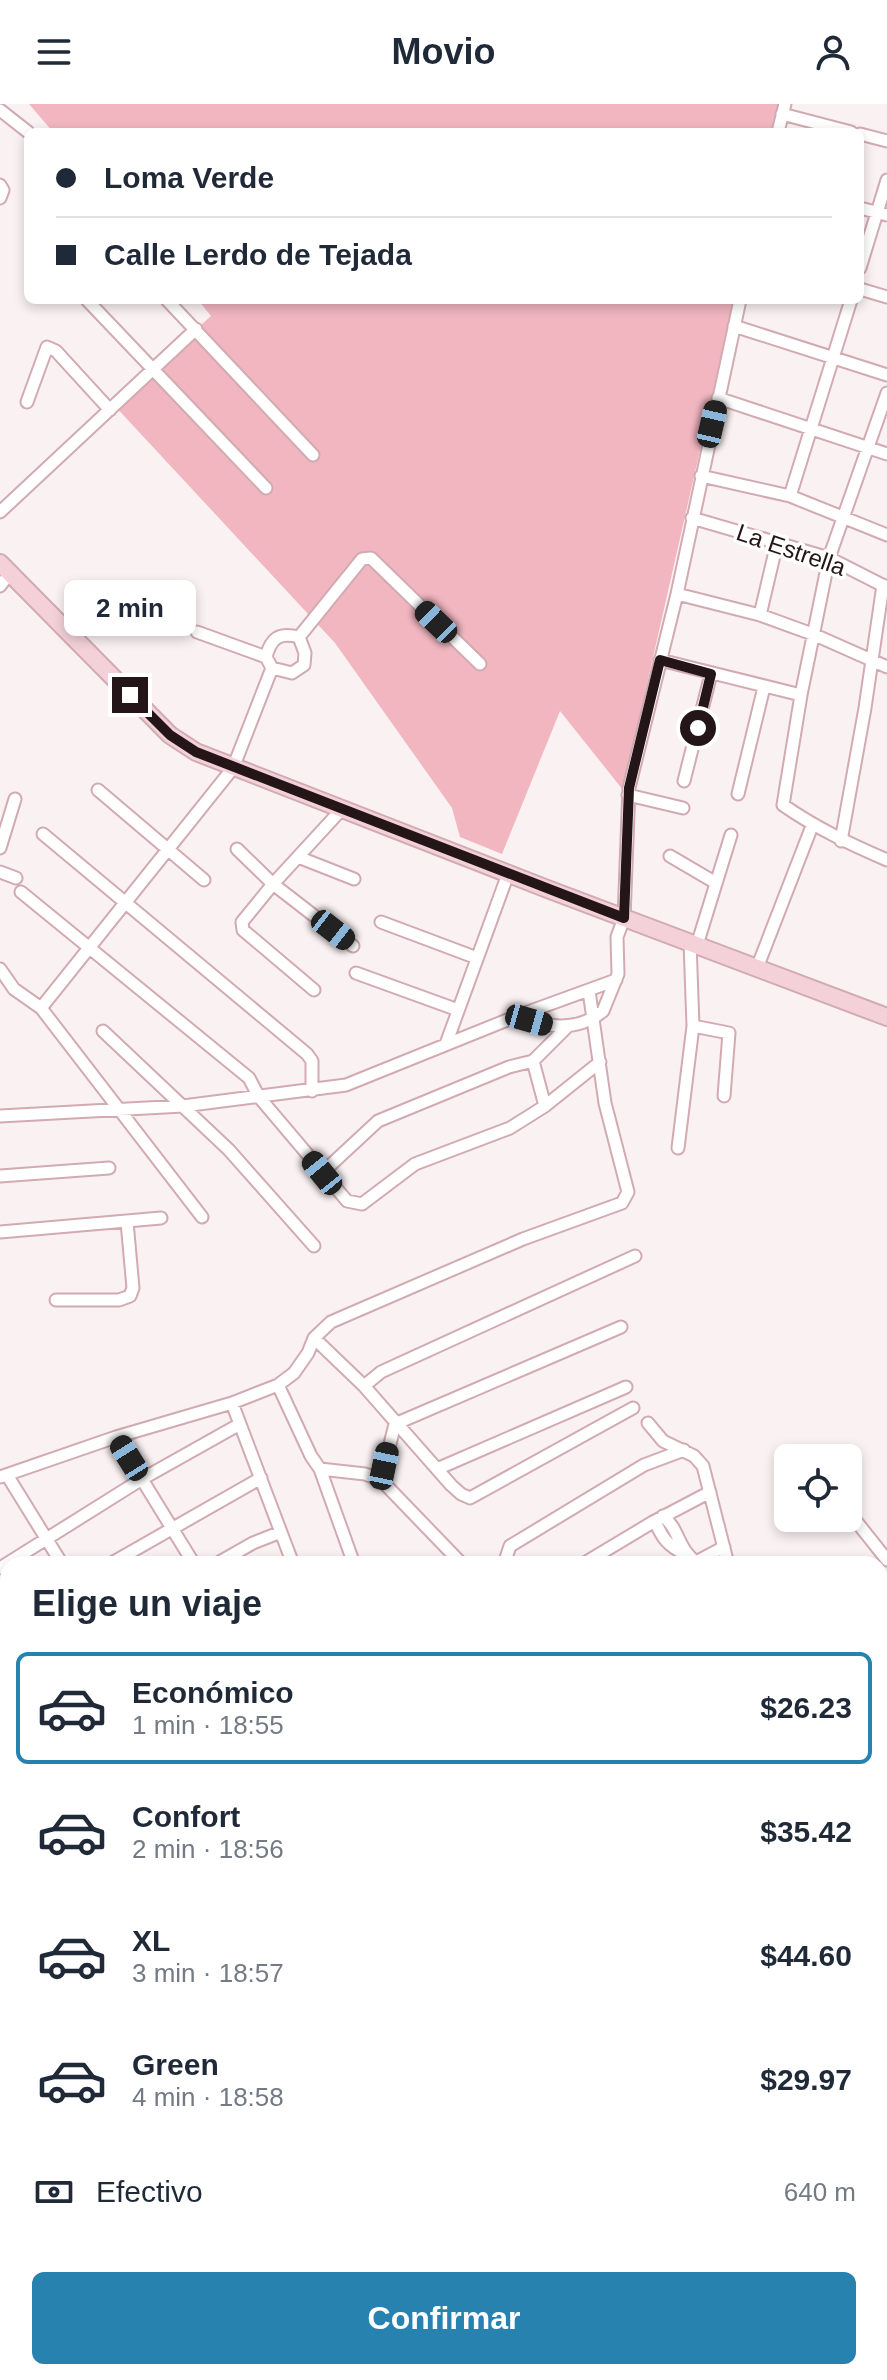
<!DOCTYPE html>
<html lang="es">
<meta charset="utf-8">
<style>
body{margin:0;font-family:Arial,sans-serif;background:#f2f2f3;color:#1f2937;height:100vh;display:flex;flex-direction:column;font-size:30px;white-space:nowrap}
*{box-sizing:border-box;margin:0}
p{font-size:26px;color:#747a83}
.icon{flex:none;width:44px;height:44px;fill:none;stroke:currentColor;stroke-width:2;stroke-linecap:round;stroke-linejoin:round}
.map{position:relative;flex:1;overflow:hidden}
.details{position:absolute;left:0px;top:1452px;width:888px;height:824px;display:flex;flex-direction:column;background:#fff;border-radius:24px 24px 0 0;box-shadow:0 4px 12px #0003}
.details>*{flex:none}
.top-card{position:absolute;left:24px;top:24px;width:840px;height:176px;border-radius:12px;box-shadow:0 4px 12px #0003;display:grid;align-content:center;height:176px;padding:0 32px;background:#fff}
.controls{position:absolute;left:774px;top:1340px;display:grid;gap:16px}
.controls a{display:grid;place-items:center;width:88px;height:88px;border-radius:12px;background:#fff;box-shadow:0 4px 12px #0003;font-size:40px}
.end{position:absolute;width:36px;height:36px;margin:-18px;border:10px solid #241618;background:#fff;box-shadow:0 0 0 4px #fff}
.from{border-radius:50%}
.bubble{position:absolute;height:56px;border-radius:12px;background:#fff;box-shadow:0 4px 12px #0003;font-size:26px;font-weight:600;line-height:56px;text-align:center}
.car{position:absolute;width:24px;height:48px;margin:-24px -12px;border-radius:10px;box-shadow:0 0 6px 2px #0007;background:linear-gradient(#222 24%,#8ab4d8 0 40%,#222 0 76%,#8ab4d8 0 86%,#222 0)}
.top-card b{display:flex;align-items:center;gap:28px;height:76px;font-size:30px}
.top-card b+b{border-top:2px solid #e0e1e3}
.top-card i{width:20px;height:20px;background:#1f2937}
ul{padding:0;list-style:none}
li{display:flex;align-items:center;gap:24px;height:112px;margin:0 16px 12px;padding:0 16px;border:4px solid transparent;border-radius:12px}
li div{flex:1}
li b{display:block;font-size:30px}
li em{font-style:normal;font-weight:600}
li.selected{border-color:#2882b0}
li>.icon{width:72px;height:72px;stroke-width:1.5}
h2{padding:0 32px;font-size:36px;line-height:96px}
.pay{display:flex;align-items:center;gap:20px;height:88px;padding:0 32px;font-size:30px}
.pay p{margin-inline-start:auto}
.action{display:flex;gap:16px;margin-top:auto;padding:16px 32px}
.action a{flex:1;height:92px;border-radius:12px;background:#2882b0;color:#fff;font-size:32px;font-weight:600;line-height:92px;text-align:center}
header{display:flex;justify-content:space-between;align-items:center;height:104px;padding:0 32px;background:#fff;font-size:36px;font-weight:600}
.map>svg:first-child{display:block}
.green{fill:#f1b6c0}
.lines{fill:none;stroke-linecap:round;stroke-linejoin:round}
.street-casing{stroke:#d1abb1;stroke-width:15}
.secondary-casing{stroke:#d1abb1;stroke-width:20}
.street{stroke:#fff;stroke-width:11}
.secondary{stroke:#f4d1d9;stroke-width:16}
.route{stroke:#241618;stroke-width:10}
.labels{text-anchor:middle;stroke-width:7;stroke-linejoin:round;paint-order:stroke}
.street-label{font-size:24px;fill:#241618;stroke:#fff}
</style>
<header><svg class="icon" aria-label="menu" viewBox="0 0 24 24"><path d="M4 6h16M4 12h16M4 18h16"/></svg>Movio<svg class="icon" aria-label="person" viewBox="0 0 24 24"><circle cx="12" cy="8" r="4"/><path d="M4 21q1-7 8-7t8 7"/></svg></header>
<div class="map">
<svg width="887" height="2276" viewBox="0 0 887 2276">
<rect width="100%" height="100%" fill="#faf1f3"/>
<!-- green -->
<path class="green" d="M 29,0 L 779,0 L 772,28 L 53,28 Z
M 198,196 L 734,196 L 623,686 L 560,607 L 502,750 L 460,733 L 452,704 L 335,539 L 113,300 L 211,212 Z"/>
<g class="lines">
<!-- street casing -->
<g class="street-casing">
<path id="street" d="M 0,6 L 28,28
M 782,10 L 851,28
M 778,28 L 785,0
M 860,30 L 887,37
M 0,81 L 3,86 L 0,94
M 860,104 L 887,111
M 860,164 L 887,76
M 860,185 L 887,193
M 87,196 L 266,384
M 167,196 L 313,351
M 734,222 L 887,271
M 887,289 L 829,454 L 801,591 L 783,701 C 816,724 850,740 887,756
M 718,294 L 887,350
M 27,298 L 47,243 L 56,247 L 110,306
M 701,372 L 790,392 L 887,431
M 790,392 L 851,196
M 0,408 L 196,225
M 692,414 L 829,454 L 886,483
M 0,482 L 10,469
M 677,490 L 760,511 L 815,531 L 887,563
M 760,511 L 777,439
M 197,528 L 266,553
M 299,533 C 279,528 271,534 266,553 L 272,564 L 292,569 L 304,561 L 305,549 L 299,533 L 362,455 L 371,454 L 480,560
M 660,556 L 801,591
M 684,677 L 711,570
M 98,686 L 204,776
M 738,690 L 764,583
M 628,691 L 683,704
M 43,730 L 307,950 L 312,957 L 312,987
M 841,737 L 865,604 L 883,481
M 0,744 L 15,695
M 237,745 L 273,780 L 353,842
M 670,752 L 716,779
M 298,753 L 354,775
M 0,768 L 16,774
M 21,788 L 249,974 L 259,993 L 347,1097 L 362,1100 L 415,1060 L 510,1024 L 545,1002 L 600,958
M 381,818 L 477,854
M 697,841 L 731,731
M 757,864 L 812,722
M 0,865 L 14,885 L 41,904 L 202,1113
M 356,869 L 458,906
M 314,886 L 243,826 L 242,818 L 273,780 L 341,706
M 41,904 L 233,664 L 272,564
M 517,912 C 546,923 576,929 603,907 L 618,870 L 617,833 L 624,814 L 629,684 L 677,490 L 740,196
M 693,922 L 729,929 L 724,992
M 103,927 L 229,1046 L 314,1142
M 446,940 L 508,770
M 533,957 L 545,1002
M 0,1012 L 183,1002 L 346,981 L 517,912 L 616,876
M 678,1044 L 693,922 L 690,838
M 322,1069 L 378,1017 L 509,963 L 533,957 L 567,923
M 0,1072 L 109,1064
M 0,1128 L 161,1114
M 56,1196 L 119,1196 L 130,1192 L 133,1184 L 127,1118
M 314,1234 L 364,1282 L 451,1381 L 461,1390 L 470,1394 L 633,1304
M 278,1281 L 311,1352 L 320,1365 L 365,1370 L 381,1376 L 462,1460
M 364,1282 L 381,1268 L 635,1152
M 232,1299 L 293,1460
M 648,1319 L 663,1337 L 694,1352 L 703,1362 L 728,1460
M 116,1333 L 194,1460
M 320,1365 L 354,1460
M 437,1365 L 626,1283
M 7,1371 L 62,1460
M 0,1373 L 116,1333 L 232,1299 L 278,1281 L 294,1269 L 308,1249 L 314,1234 L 331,1218 L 523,1135 L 622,1099 L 628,1088 L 605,999 L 589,887
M 381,1376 L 395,1320 L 621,1223
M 848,1407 L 887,1456
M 663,1412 C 680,1426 677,1444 696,1458
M 655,1417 C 662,1434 668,1442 685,1450
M 110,1460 L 261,1374
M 216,1460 L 253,1439 L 281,1428
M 504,1460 L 510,1442 L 644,1361 L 684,1346
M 583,1460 L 653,1418 L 710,1388
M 692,1460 L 724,1443
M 0,1464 L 142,1375 L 240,1320
M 880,1520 L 887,1515
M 0,1525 L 8,1521
M 0,1553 L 8,1572
M 0,1597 L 8,1591
M 880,1598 L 887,1593
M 880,1684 L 887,1679
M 880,1769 L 887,1764
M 0,1771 L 8,1768
M 0,1827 L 8,1824
M 880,1843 L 887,1839
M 0,1906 L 8,1902
M 0,1949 L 8,1950
M 880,1949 L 887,1988
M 0,2099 L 8,2099
M 880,2137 L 887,2136
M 0,2157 L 8,2157
M 0,2175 L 8,2166
M 0,2260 L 8,2251
M 838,2268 L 839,2276
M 484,2273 L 598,2270
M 63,2276 L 70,2268
M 237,2276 L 242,2268
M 295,2276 L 297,2268
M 773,2276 L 793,2268"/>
</g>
<!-- secondary casing -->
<g class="secondary-casing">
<path id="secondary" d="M 0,459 L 170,631 L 196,648 L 550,786 L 887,913
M 880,1959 L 887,1958
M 0,2040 L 8,2041"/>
</g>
<!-- street -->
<use href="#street" class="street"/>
<!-- secondary -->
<use href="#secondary" class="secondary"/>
</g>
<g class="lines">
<!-- route -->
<path class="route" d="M 130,591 L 170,631 L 196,648 L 624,814 L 629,684 L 660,556 L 711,570 L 698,624"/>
</g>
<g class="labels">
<!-- street labels -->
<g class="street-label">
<text transform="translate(791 446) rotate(19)" y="8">La Estrella</text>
</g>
</g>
</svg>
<div class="controls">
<a><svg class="icon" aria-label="locate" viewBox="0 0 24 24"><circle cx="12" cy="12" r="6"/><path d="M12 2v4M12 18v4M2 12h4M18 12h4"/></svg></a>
</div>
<i class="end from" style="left:698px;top:624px"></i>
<i class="end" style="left:130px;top:591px"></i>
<div class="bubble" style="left:64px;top:476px;width:132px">2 min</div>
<i class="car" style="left:712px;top:320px;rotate:13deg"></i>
<i class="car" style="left:436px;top:518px;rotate:314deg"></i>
<i class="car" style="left:333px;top:826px;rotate:128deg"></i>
<i class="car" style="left:529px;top:916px;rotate:106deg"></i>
<i class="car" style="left:322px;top:1069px;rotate:321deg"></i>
<i class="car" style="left:129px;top:1354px;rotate:328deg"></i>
<i class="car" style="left:384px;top:1362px;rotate:12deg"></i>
<div class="top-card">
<b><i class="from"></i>Loma Verde</b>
<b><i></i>Calle Lerdo de Tejada</b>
</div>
<section class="details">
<h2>Elige un viaje</h2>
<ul>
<li class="selected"><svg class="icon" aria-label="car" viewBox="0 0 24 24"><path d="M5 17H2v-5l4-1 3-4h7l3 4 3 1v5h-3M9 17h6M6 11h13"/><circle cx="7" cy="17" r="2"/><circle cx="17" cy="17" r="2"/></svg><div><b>Económico</b><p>1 min · 18:55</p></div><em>$26.23</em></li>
<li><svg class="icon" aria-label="car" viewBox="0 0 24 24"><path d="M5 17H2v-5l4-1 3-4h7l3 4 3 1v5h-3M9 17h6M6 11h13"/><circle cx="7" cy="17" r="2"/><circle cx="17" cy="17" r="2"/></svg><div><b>Confort</b><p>2 min · 18:56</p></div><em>$35.42</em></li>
<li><svg class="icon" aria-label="car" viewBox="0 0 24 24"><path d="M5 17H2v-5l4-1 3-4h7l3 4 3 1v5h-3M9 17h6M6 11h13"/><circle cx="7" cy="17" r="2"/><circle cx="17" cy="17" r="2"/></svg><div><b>XL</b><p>3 min · 18:57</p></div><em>$44.60</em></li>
<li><svg class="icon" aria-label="car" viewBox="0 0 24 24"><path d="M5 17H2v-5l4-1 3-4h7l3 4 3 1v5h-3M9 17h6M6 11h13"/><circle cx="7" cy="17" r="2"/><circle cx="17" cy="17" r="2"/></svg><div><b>Green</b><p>4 min · 18:58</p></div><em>$29.97</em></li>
</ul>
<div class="pay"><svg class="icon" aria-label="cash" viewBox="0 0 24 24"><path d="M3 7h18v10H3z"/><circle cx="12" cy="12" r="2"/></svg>Efectivo<p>640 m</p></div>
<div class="action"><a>Confirmar</a></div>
</section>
</div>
